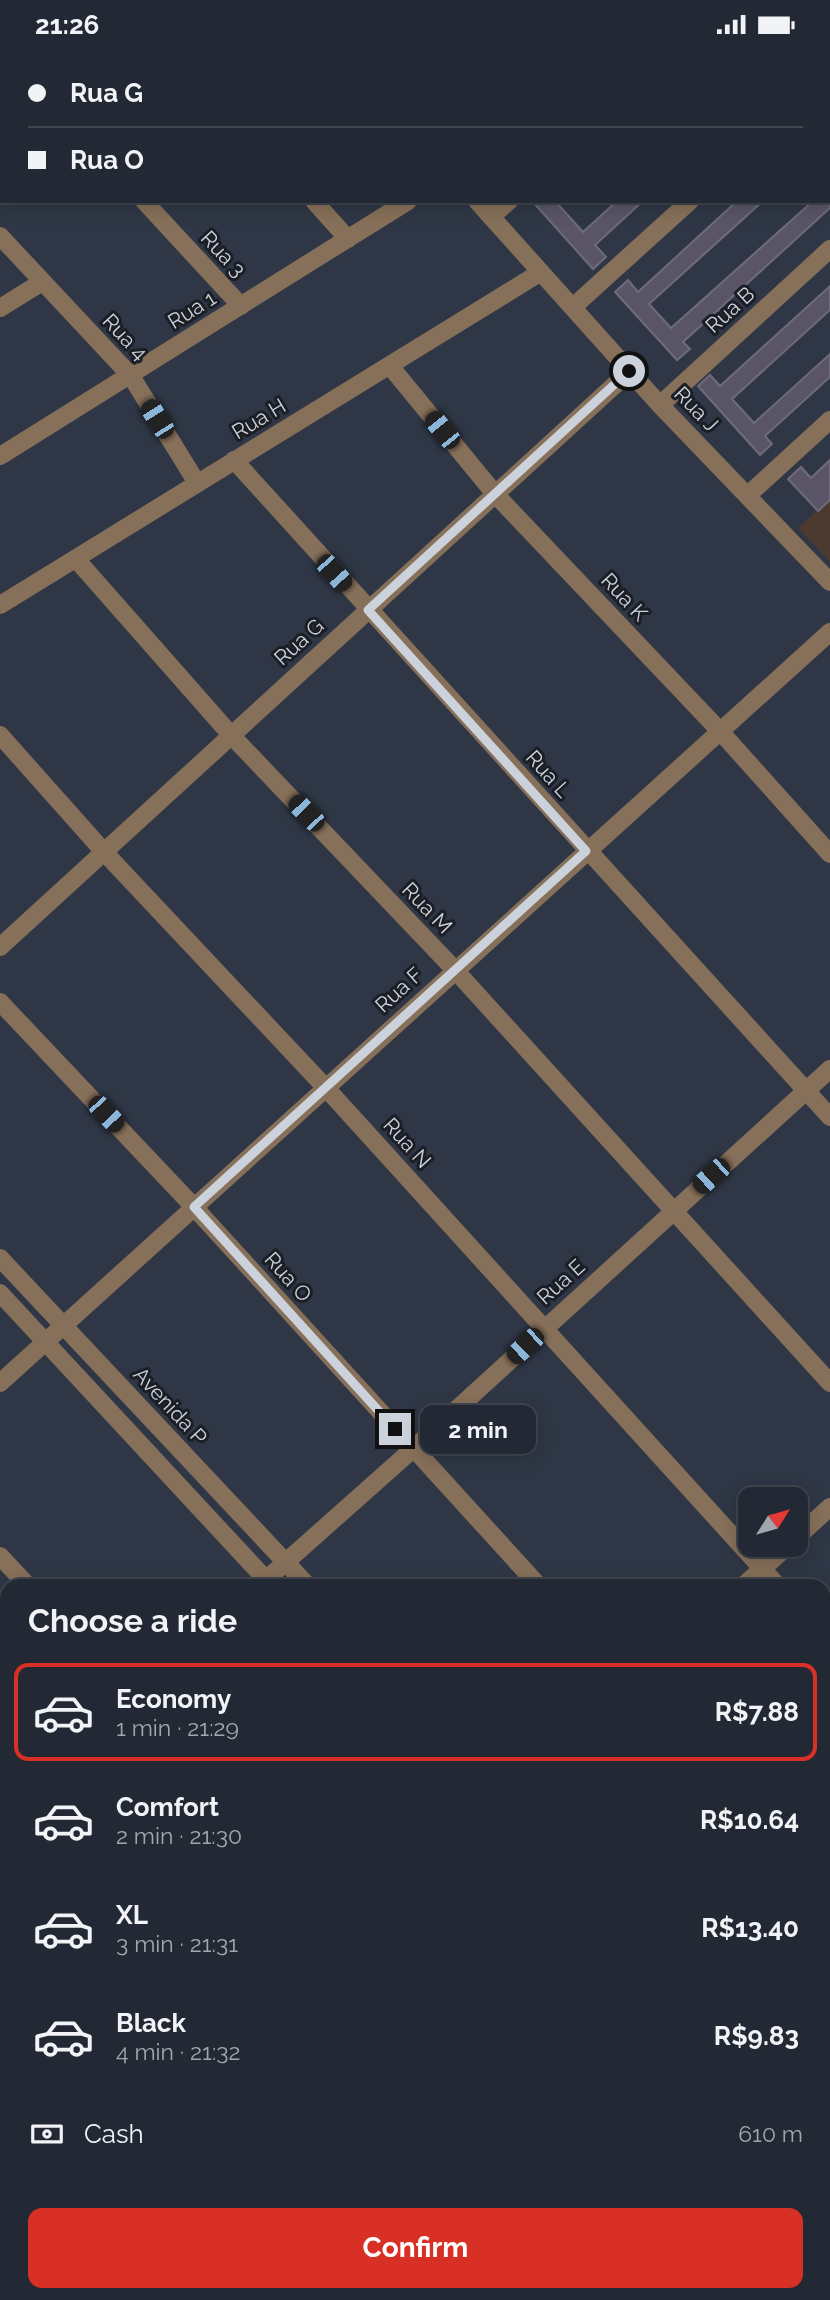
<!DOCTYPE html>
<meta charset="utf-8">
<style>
body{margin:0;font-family:Raleway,sans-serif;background:#2f3540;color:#f1f3f6;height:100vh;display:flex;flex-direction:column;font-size:26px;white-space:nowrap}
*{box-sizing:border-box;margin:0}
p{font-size:23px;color:#a3a6ac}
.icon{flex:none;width:38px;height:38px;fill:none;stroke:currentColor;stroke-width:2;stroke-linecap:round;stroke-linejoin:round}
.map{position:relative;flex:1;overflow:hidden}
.side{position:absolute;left:0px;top:1530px;width:831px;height:723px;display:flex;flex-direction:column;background:#232934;border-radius:21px 21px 0 0;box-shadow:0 4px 18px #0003,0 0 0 2px #40454f}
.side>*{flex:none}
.banner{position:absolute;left:0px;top:0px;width:831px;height:154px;box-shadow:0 4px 18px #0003,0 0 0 2px #40454f;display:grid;align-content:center;height:154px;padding:0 28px;background:#232934}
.needle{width:46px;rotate:53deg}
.tools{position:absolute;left:738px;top:1438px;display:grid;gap:14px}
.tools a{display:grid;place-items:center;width:70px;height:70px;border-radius:14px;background:#232934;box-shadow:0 4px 18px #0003,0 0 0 2px #40454f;font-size:35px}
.end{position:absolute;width:32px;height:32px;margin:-16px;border:9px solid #ccd2db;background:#111;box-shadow:0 0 0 4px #111}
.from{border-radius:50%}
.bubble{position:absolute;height:49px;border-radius:14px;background:#232934;box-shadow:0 4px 18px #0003,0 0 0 2px #40454f;font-size:23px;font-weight:700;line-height:49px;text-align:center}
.car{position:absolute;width:21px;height:42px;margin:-21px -10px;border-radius:9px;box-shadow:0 0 5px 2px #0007;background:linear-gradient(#222 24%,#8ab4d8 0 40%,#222 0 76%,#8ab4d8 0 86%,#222 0)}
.banner b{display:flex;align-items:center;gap:24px;height:66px;font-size:26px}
.banner b+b{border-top:2px solid #40454f}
.banner i{width:18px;height:18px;background:#f1f3f6}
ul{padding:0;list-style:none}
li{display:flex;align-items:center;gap:21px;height:98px;margin:0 14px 10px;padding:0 14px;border:4px solid transparent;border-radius:14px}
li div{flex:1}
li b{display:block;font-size:26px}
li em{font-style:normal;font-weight:700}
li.active{border-color:#d93025}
li>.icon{width:63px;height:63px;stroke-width:1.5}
h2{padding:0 28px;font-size:32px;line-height:84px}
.pay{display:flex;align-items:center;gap:18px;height:77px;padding:0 28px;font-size:26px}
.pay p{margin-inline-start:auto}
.primary-button{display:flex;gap:14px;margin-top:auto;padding:14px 28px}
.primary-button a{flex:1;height:80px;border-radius:14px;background:#d93025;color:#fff;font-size:28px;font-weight:700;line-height:80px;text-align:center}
.status{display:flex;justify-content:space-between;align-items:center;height:49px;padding:0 35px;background:#232934;direction:ltr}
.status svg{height:19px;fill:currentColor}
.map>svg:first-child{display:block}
.industrial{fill:#4c3a31}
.building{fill:#595566;stroke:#6f6b7d;stroke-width:2}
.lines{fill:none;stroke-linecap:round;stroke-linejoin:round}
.path{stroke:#828995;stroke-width:2.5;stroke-dasharray:7 3.5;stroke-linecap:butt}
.minor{stroke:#877059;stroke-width:18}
.route{stroke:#ccd2db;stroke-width:9}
.labels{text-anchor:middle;stroke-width:6;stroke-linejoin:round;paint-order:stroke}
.street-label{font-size:21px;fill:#ccd2db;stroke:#1b1e25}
</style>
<div class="status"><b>21:26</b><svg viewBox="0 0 49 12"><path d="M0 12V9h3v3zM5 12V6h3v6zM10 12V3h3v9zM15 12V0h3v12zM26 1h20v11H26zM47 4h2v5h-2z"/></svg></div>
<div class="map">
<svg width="830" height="2251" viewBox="0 0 830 2251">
<rect width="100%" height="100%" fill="#2f3746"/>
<!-- industrial -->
<path class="industrial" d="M 830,449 L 830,513 L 798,479 Z"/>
<!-- building -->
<path class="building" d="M 532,152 L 555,152 L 583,183 L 617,152 L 643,152 L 595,196 L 606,208 L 593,220 Z
M 737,152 L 763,152 L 649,255 L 671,279 L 813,152 L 830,152 L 830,159 L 683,293 L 690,300 L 677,311 L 615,243 L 628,231 L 638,243 Z
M 830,237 L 830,261 L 732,350 L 754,374 L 830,305 L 830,328 L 765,387 L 772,395 L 760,406 L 698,337 L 710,326 L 720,337 Z
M 830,411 L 830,451 L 818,462 L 788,430 L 801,418 L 811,429 Z"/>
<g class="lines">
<!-- path -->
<path class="path" d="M 197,2251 L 201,2245"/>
<!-- minor -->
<path class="minor" d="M 3,0 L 4,2
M 173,0 L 175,2
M 338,0 L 340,2
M 721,0 L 722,2
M 472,2 L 474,0
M 674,2 L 676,0
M 144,152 L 241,257
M 314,152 L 348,190
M 477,152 L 660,356 L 830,533
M 491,168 L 509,152
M 0,187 L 131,327 L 197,434
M 573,258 L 690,152
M 0,259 L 42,233
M 390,317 L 495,445 L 719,681 L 830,805
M 660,356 L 830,200
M 0,407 L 408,152
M 234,411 L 830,1068
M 748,446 L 830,371
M 76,510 L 231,686 L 455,921 L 830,1334
M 0,556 L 541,223
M 0,686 L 105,804 L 326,1039 L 777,1536
M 0,898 L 630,322
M 0,953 L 194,1158 L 538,1536
M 0,1209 L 307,1536
M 0,1244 L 271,1536
M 0,1334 L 830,583
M 796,1489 L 830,1458
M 0,1507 L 27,1536
M 260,1536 L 413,1400 L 830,1020
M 744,1536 L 789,1496
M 824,1589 L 830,1595
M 0,1769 L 7,1777
M 824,1848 L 830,1855
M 824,1906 L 830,1901
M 0,2047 L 7,2055
M 824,2107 L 830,2113
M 824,2146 L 830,2152
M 322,2245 L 332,2251
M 432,2245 L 437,2251
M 675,2245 L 681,2251
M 456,2251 L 462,2245"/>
</g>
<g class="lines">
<!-- route -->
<path class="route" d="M 395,1380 L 194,1158 L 586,802 L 368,561 L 629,322"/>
</g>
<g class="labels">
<!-- street labels -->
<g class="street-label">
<text transform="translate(223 205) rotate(47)" y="7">Rua 3</text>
<text transform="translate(192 261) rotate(-32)" y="7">Rua 1</text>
<text transform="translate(730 261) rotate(-42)" y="7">Rua B</text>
<text transform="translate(125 288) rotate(47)" y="7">Rua 4</text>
<text transform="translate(696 360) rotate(46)" y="7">Rua J</text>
<text transform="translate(259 370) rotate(-31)" y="7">Rua H</text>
<text transform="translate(624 548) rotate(47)" y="7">Rua K</text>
<text transform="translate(299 593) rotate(-42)" y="7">Rua G</text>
<text transform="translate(548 725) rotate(48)" y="7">Rua L</text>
<text transform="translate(427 859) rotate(46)" y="7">Rua M</text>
<text transform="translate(399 941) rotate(-42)" y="7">Rua F</text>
<text transform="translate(407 1094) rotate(48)" y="7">Rua N</text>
<text transform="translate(288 1228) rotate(48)" y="7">Rua O</text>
<text transform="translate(561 1233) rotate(-42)" y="7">Rua E</text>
<text transform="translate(170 1357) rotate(47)" y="7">Avenida P</text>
</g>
</g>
</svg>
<div class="tools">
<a><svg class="needle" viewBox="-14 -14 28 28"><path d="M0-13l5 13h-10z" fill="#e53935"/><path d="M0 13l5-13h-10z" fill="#a3a6ac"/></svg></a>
</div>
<i class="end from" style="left:629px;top:322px"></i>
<i class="end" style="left:395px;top:1380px"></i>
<div class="bubble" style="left:420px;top:1356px;width:116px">2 min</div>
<i class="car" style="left:157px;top:370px;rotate:328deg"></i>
<i class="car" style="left:442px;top:381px;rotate:321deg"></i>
<i class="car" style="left:334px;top:524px;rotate:138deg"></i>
<i class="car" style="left:306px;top:764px;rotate:316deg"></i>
<i class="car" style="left:106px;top:1065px;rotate:137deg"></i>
<i class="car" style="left:711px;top:1127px;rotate:228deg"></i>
<i class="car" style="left:525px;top:1297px;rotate:227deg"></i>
<div class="banner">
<b><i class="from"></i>Rua G</b>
<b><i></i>Rua O</b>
</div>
<section class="side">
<h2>Choose a ride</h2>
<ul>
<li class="active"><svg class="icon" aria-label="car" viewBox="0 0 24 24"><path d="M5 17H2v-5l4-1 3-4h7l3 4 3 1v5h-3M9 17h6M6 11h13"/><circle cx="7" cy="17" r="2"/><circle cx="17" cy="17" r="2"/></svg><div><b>Economy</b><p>1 min · 21:29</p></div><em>R$7.88</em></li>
<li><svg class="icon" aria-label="car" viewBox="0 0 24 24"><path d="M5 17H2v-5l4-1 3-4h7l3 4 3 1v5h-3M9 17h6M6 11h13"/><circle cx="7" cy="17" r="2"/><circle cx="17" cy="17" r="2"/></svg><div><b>Comfort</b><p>2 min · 21:30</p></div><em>R$10.64</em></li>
<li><svg class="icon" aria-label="car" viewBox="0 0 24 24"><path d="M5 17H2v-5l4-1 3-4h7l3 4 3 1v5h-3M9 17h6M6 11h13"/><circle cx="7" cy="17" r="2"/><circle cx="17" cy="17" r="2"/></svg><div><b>XL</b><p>3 min · 21:31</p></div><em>R$13.40</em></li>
<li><svg class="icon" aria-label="car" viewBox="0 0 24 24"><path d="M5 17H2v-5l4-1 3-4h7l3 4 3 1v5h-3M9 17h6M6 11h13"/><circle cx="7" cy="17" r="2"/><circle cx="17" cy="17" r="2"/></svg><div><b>Black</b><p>4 min · 21:32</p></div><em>R$9.83</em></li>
</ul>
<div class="pay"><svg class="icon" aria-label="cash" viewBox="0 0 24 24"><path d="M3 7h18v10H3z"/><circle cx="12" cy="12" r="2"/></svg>Cash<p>610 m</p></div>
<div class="primary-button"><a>Confirm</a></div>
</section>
</div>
